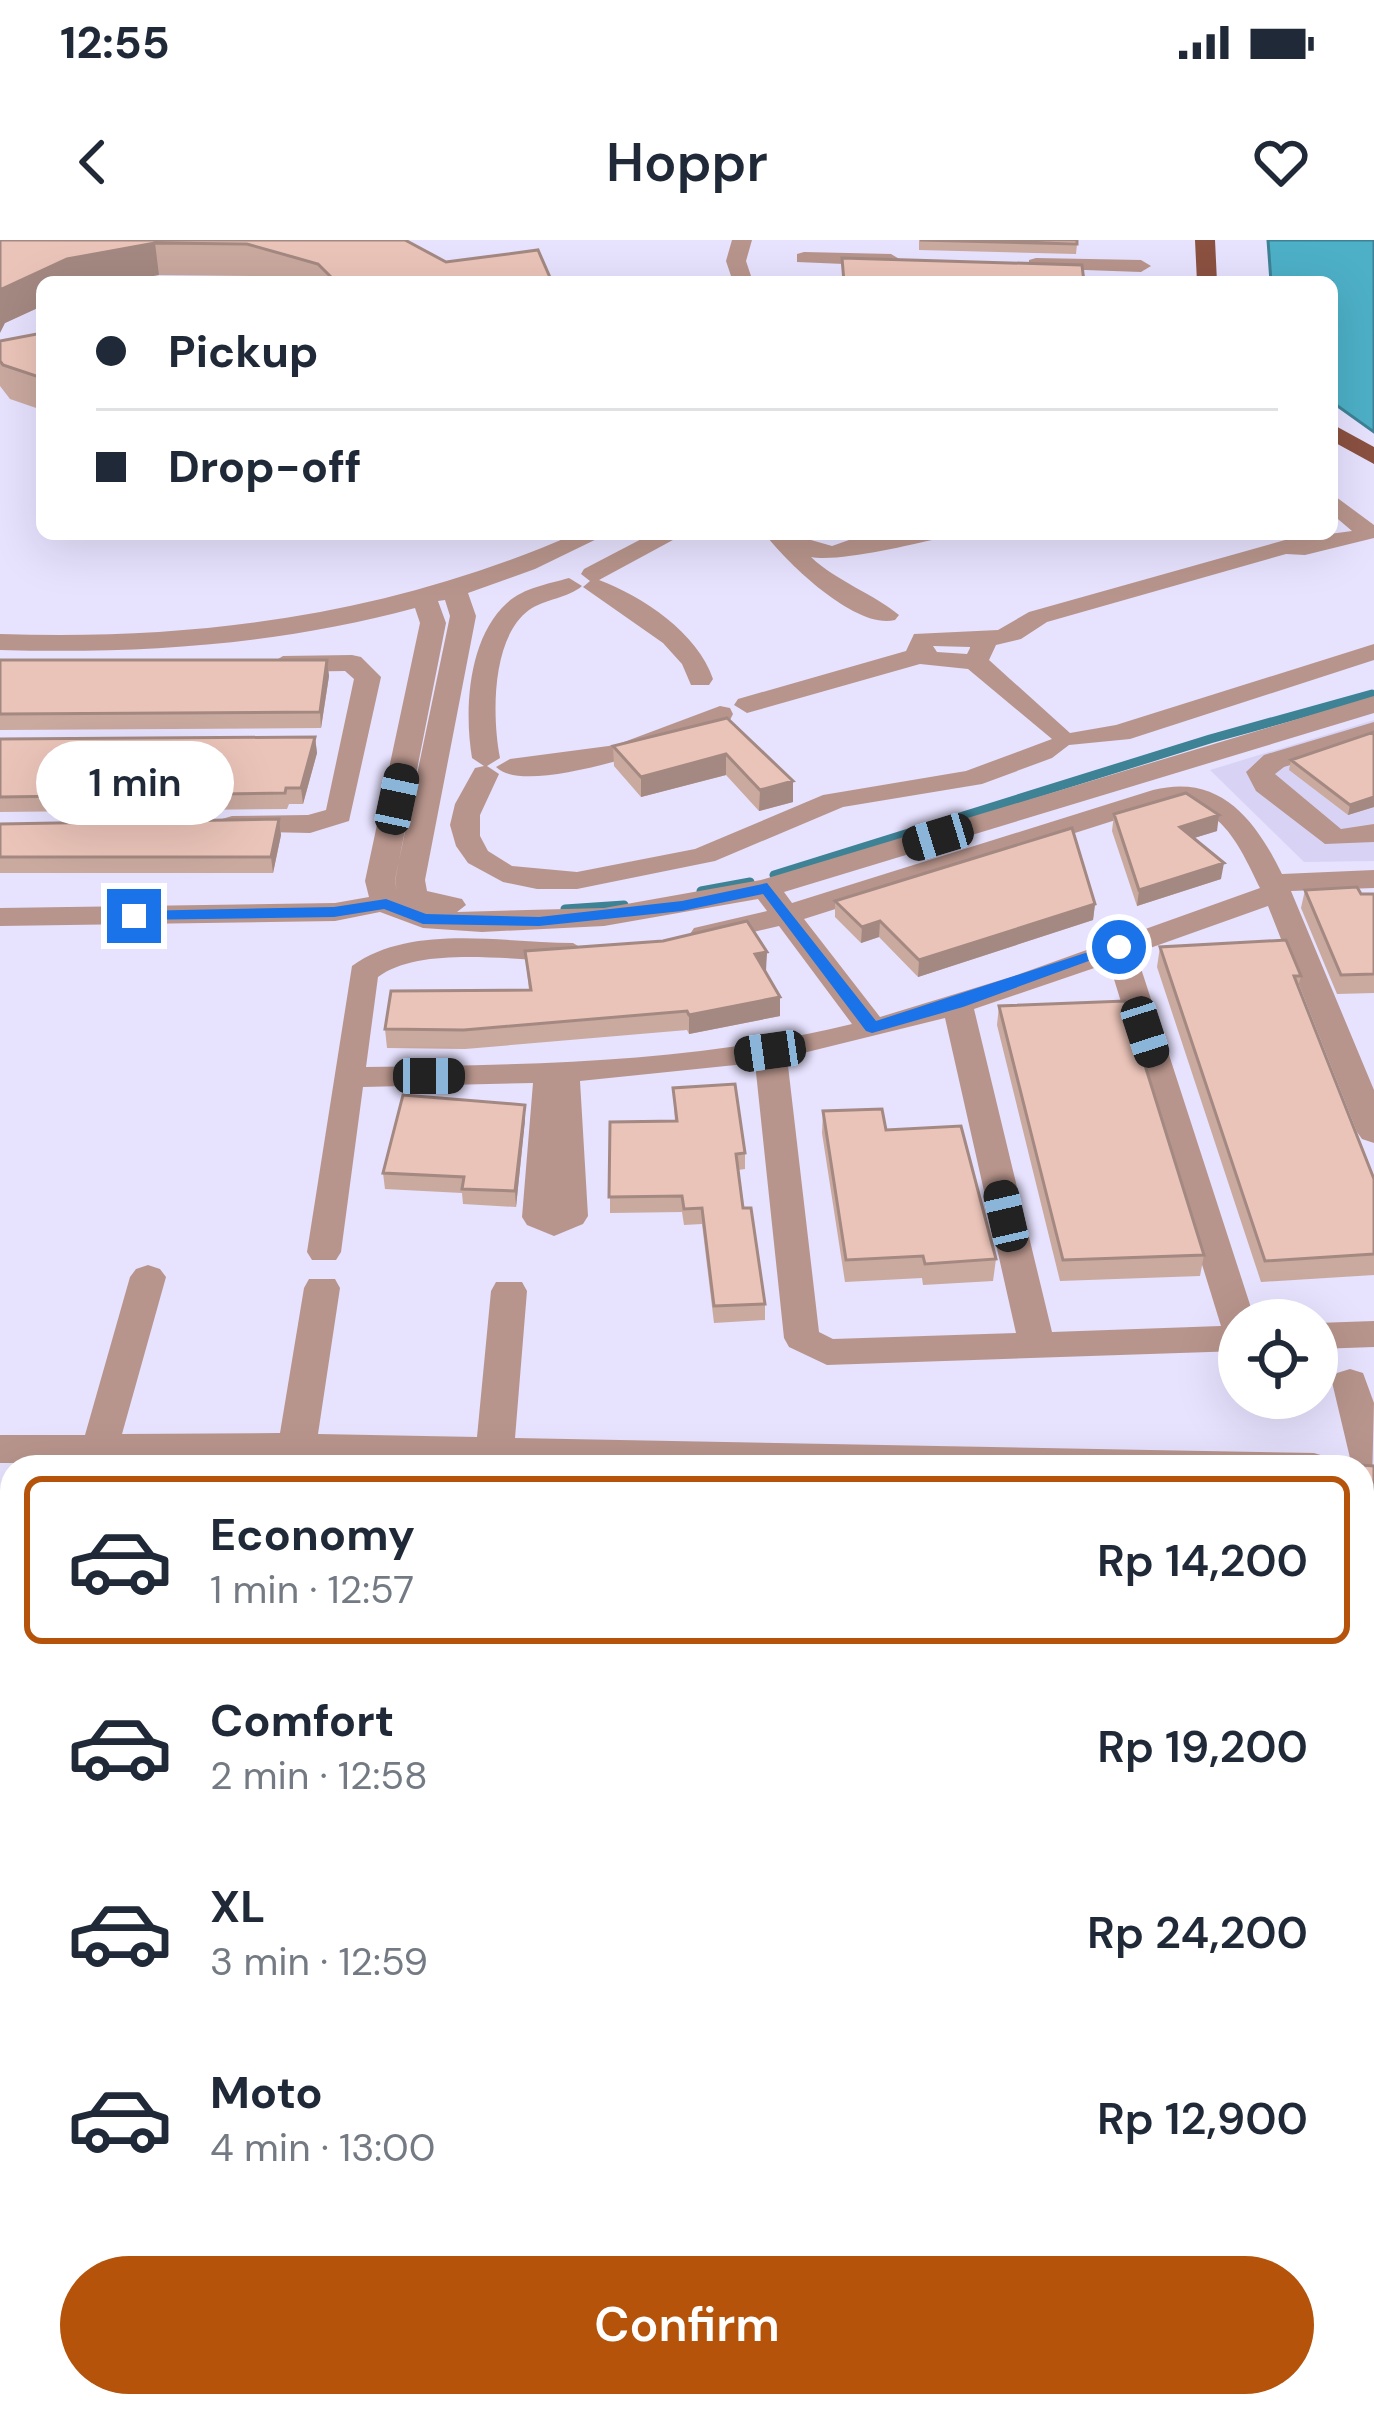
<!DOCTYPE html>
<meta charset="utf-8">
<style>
body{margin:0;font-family:"DM Sans",sans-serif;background:#f6f6f7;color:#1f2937;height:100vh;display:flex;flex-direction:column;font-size:45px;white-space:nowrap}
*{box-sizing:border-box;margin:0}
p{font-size:39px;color:#747a83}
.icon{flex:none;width:66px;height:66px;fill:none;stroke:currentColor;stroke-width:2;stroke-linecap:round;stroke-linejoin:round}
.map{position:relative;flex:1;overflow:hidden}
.side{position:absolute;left:0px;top:1215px;width:1374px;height:963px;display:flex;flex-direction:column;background:#fff;border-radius:36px 36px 0 0;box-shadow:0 12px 48px #0002}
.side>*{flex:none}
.hud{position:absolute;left:36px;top:36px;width:1302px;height:264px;border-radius:18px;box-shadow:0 12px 48px #0002;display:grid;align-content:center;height:264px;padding:0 60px;background:#fff}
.fabs{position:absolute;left:1218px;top:1059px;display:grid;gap:24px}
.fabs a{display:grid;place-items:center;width:120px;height:120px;border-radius:50%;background:#fff;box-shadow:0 12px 48px #0002;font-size:60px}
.end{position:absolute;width:54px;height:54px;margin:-27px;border:15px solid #1a73e8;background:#fff;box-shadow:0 0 0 6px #fff}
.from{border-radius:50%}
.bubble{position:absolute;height:84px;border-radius:42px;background:#fff;box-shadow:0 12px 48px #0002;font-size:39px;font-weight:600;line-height:84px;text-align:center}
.car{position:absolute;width:36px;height:72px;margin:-36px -18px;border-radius:15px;box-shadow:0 0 9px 3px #0007;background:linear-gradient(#222 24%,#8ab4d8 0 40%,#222 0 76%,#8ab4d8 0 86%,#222 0)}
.hud b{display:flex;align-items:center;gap:42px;height:114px;font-size:45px}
.hud b+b{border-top:3px solid #e0e1e3}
.hud i{width:30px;height:30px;background:#1f2937}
ul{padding:21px 0 0;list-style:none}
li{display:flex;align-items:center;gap:36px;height:168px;margin:0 24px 18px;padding:0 36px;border:6px solid transparent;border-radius:18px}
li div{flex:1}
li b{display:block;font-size:45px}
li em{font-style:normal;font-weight:600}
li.on{border-color:#b45309}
li>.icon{width:108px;height:108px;stroke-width:1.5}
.action{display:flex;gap:24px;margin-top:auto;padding:24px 60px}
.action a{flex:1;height:138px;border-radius:72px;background:#b45309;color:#fff;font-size:48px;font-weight:600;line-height:138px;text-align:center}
.status{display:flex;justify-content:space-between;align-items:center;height:84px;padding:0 60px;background:#fff;direction:ltr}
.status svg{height:33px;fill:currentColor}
header{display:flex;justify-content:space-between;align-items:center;height:156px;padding:0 60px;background:#fff;font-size:54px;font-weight:600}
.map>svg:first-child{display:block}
.built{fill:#d8d3f4}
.water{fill:#4db0c7;stroke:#3e8296;stroke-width:3}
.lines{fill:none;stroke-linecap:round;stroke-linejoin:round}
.stream{stroke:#3e8296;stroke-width:9}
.minor{fill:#b8958c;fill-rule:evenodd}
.major{fill:#8b5141;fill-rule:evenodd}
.wall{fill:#caa99f}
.shaded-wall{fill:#a48982}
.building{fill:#ebc4b9;stroke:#a48982;stroke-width:3}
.route{fill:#1a73e8}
</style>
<div class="status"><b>12:55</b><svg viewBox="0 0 49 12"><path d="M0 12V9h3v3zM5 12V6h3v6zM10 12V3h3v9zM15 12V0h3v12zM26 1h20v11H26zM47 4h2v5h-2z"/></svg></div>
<header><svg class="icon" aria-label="back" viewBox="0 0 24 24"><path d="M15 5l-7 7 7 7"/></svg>Hoppr<svg class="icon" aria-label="heart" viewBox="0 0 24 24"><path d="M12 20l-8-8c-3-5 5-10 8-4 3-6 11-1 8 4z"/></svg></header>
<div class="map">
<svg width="1374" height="2176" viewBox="0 0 1374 2176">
<rect width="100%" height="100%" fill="#e7e2fe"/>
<!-- built -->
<path class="built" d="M 1374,480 L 1374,621 L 1304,622 L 1210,530 Z"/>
<!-- water -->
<path class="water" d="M 1268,0 L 1374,0 L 1374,192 L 1332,162 L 1332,42 L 1271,42 Z"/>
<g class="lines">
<!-- stream -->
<path class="stream" d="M 774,635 L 1210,499 L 1372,454
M 701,651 L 750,642
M 565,669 L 624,665"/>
<!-- minor -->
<path class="minor" d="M 732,0 L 752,0 L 746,21 L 753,42 L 733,42 L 726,21 Z
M 804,12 L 891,14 L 901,20 L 891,26 L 797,22 L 797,14 Z
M 1036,18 L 1141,20 L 1151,26 L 1141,32 L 1029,28 L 1029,20 Z
M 1332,254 L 1374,285 L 1374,298 L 1305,315 L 1286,314 L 1047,382 L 1021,399 L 996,405 L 989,420 L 1070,493 L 1116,485 L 1374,404 L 1374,420 L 1130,499 L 1069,505 L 1052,518 L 982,544 L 843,567 L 715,621 L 577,649 L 537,649 L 503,642 L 468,623 L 456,606 L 450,585 L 455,564 L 475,528 L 484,526 L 472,518 C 464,470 468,398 507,363 C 523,348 548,344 569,338 L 582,346 C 568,358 545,359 529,370 C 491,398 492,477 500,518 L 487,526 L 499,534 L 480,575 L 480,596 L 488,611 L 512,626 L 577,632 L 695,609 L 823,555 L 966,531 L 1052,499 L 968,429 L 920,424 L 747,473 L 734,465 L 738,459 L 906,411 L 914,394 L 998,390 L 1029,372 L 1285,300 L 1352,291 L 1332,274 ZM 933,406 L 970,407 L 970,408 L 967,414 L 937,412 Z
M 575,294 L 607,294 L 535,329 L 468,353 L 476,376 L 425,640 L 427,651 L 462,659 L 466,665 L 457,672 L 604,668 L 761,640 L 1374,456 L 1374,473 L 784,652 L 792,663 L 1153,550 C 1220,533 1255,579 1282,634 L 1374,630 L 1374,648 L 1291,651 L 1374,850 L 1374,903 L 1362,899 L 1357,892 L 1268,666 L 1136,713 L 1255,1080 L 1239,1080 L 1239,1111 L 827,1125 L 789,1107 L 784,1098 L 755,823 L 580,841 L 588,976 L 583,984 L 554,996 L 527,985 L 522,977 L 533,843 L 363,847 L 341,1012 L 336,1020 L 312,1020 L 307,1012 L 352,726 C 412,683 503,703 573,703 L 588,712 L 573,721 C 519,722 422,704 378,737 L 366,827 C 529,825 694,823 852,784 L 779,686 L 705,703 L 690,694 L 694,688 L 767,671 L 758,659 L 604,686 L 482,692 L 423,688 L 380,672 L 335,681 L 0,686 L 0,668 L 335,663 L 369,657 L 365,641 L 420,383 L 415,368 C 279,405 140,414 0,410 L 0,394 C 201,401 391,374 575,294 ZM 445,360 L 450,376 L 395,640 L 397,651 L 395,641 L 446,383 L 438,361 ZM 1166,564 C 1221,560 1240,607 1260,648 L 1014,736 L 880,777 L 804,679 ZM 1109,723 L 1221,1086 L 1052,1092 L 974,769 ZM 945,778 L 1016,1093 L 833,1099 L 819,1092 L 787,817 Z
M 651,294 L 684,294 L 599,340 C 642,356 698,393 713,439 L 709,445 L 691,445 L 682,424 L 663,403 L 583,347 L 590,341 L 581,334 L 584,329 Z
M 765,294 L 790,294 L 832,306 L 866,294 L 939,294 L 936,299 C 906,306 838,322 811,317 C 836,341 874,354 899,375 L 895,380 C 856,390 787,323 765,294 Z
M 352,415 L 361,417 L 381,437 L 349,581 L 310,593 L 222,591 L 218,585 L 222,579 L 232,576 L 308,575 L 326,570 L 354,439 L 345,431 L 283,432 L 270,424 L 283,416 Z
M 720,466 L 730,468 L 733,474 L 730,480 C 692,499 527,559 496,527 L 510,519 L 616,505 Z
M 1374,482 L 1374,499 L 1284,527 L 1275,534 L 1341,589 L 1374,584 L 1374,602 L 1325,604 L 1256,551 L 1246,532 L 1264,515 Z
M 148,1025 L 160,1029 L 166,1037 L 122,1194 L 280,1193 L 304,1048 L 309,1039 L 335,1039 L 340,1048 L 318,1194 L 477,1197 L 491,1051 L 496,1042 L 522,1042 L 527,1051 L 515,1198 L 1314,1213 L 1327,1217 L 1333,1227 L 0,1223 L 0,1195 L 85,1195 L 130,1037 L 136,1029 Z
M 1374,1081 L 1374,1107 L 1317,1109 L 1317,1083 Z
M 1350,1129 L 1363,1133 L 1374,1163 L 1372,1242 L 1362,1242 L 1362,1227 L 1344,1227 L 1350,1218 L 1332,1142 L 1337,1133 Z
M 0,1322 L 12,1322 L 12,1352 L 0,1352 Z
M 0,1461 L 12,1461 L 12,1495 L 0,1495 Z
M 1362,1491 L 1374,1492 L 1374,1526 L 1362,1525 Z
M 0,1615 L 12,1615 L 12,1653 L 0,1653 Z
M 1362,1676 L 1374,1678 L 1374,1716 L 1362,1714 Z
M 1362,1801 L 1374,1801 L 1374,1843 L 1362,1843 Z
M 1362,1986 L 1374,1986 L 1374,2034 L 1362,2034 Z
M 123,2166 L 175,2166 L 173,2176 L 121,2176 Z"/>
<!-- major -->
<path class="major" d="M 1195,0 L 1215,0 L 1217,42 L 1197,42 Z
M 1332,184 L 1374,207 L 1374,224 L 1332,201 Z"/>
</g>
<!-- wall -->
<path class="wall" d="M 0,0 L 405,0 L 446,22 L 552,42 L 270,42 L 250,36 L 159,35 L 42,42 L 42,66 L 5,83 Z
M 919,0 L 1077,0 L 1077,4 L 1076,14 L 919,10 Z
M 42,93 L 42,170 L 10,159 L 0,146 L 0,101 Z
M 0,420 L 327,420 L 329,436 L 321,488 L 0,490 Z
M 727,478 L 793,541 L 793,562 L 759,571 L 726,535 L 641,557 L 614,526 L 613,506 Z
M 1374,492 L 1374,567 L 1348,575 L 1289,530 L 1291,520 Z
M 315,497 L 317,513 L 303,564 L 289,564 L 287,569 L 0,572 L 0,499 Z
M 1114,574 L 1217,591 L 1194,598 L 1221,639 L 1137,666 L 1112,591 Z
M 279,579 L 281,595 L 273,633 L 0,633 L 0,584 Z
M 1305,650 L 1374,654 L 1374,753 L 1337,754 L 1301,668 Z
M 835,661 L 1095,664 L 1093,680 L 918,737 L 879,697 L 861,703 L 835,677 Z
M 1160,707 L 1301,736 L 1298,747 L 1374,939 L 1374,1035 L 1261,1042 L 1157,727 Z
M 525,711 L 767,712 L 765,731 L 780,776 L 689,794 L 687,790 L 465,809 L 387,808 L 385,789 L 529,750 Z
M 999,766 L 1204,1015 L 1200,1036 L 1060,1041 L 997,785 Z
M 673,848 L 745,913 L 745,929 L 738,930 L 743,968 L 765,1064 L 765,1080 L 714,1083 L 702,984 L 684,985 L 682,972 L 610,973 L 610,882 L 675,881 Z
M 823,871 L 886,890 L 996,1019 L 993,1041 L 923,1045 L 922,1038 L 845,1042 L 822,893 Z
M 525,880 L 516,967 L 463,964 L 462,953 L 385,949 L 383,933 Z
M 1292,1220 L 1374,1226 L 1374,1477 L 1362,1477 L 1362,1227 L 1291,1227 Z
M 1362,1513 L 1374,1513 L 1374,1608 L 1362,1607 Z"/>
<!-- shaded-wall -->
<path class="shaded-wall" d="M 155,3 L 159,35 L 122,42 L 42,42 L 42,66 L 5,83 L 0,93 L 0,50 L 67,19 Z
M 327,420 L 329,436 L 321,488 L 320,472 Z
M 315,497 L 317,513 L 303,564 L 301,548 Z
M 726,514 L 726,535 L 641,557 L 641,537 Z
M 793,541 L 793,562 L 759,571 L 760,550 Z
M 1374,557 L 1374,567 L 1348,575 L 1350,565 Z
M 1219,575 L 1217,591 L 1178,603 L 1180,587 Z
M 279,579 L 281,595 L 273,633 L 271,617 Z
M 1224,623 L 1221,639 L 1137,666 L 1139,650 Z
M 1095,664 L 1093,680 L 918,737 L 919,720 Z
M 880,681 L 879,697 L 861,703 L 862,687 Z
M 767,712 L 766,731 L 755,733 L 755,714 Z
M 780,757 L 780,776 L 689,794 L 689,775 Z
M 525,865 L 525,880 L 516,967 L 515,951 Z"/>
<!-- building -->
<path class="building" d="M 0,0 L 405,0 L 446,22 L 538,10 L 552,42 L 336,42 L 318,24 L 247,4 L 155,3 L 67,19 L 0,50 Z
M 920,0 L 1077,0 L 1077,4 Z
M 842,18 L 1082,25 L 1084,42 L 844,42 Z
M 42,93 L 42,138 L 3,125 L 0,121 L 0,101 Z
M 0,420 L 327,420 L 320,472 L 0,474 Z
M 727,478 L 793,541 L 760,550 L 726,514 L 641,537 L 613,506 Z
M 1374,492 L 1374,557 L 1350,565 L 1291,520 Z
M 315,497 L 301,548 L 286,548 L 285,553 L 0,557 L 0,499 Z
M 1186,553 L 1219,575 L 1180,587 L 1224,623 L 1139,650 L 1114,574 Z
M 279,579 L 271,617 L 0,617 L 0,584 Z
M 1072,588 L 1095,664 L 919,720 L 880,681 L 862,687 L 835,661 Z
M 1357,647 L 1361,654 L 1374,654 L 1374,734 L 1341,735 L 1305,650 Z
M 747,681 L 767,712 L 755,714 L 780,757 L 689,775 L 687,771 L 464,790 L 385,789 L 391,751 L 531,750 L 525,711 L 663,701 Z
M 1286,700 L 1301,736 L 1294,736 L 1374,939 L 1374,1014 L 1265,1021 L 1160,707 Z
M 1125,761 L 1204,1015 L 1063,1020 L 999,766 Z
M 735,844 L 745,913 L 736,914 L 743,968 L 751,968 L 765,1064 L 714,1066 L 702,968 L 684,969 L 682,956 L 609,957 L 610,882 L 677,881 L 673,848 Z
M 403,855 L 525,865 L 515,951 L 462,949 L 464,937 L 383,933 Z
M 882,869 L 886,890 L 961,886 L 996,1019 L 925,1024 L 923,1016 L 846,1020 L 823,871 Z
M 1292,1220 L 1374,1226 L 1374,1455 L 1362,1455 L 1362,1227 L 1293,1227 Z
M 1362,1513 L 1374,1513 L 1374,1576 L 1362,1576 Z"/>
<!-- route -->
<path class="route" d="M 767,643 L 876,781 L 1113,704 L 1127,707 L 963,767 L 872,793 L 866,791 L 763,654 L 682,671 L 539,686 L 423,684 L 384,669 L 334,677 L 134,680 L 126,676 L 134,671 L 334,667 L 386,659 L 426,674 L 539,677 L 682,661 Z"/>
</svg>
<div class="fabs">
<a><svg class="icon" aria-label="locate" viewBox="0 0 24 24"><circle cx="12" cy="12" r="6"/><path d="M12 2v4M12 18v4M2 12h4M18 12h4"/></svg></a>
</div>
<i class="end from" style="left:1119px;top:707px"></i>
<i class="end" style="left:134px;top:676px"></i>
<div class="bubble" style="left:36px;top:501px;width:198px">1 min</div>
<i class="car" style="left:397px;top:559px;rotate:12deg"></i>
<i class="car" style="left:938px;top:597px;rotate:253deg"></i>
<i class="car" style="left:1145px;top:792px;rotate:162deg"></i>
<i class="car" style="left:770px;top:811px;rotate:262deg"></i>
<i class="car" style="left:429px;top:836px;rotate:90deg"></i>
<i class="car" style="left:1006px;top:976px;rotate:347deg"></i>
<div class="hud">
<b><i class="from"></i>Pickup</b>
<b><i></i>Drop-off</b>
</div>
<section class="side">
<ul>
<li class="on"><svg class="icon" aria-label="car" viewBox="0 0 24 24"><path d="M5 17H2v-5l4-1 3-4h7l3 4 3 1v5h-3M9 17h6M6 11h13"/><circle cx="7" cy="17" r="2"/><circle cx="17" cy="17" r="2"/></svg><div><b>Economy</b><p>1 min · 12:57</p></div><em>Rp 14,200</em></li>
<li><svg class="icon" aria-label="car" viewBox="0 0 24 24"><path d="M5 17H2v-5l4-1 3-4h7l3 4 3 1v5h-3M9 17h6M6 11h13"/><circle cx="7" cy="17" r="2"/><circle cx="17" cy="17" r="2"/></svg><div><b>Comfort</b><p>2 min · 12:58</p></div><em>Rp 19,200</em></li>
<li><svg class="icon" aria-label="car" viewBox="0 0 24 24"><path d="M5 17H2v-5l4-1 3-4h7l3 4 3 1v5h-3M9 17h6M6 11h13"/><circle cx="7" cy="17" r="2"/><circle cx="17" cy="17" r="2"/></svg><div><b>XL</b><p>3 min · 12:59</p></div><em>Rp 24,200</em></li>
<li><svg class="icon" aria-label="car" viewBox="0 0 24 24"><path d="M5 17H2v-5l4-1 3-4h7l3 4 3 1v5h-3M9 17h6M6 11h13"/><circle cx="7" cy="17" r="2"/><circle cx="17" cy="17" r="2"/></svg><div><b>Moto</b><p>4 min · 13:00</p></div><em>Rp 12,900</em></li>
</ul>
<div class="action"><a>Confirm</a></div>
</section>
</div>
